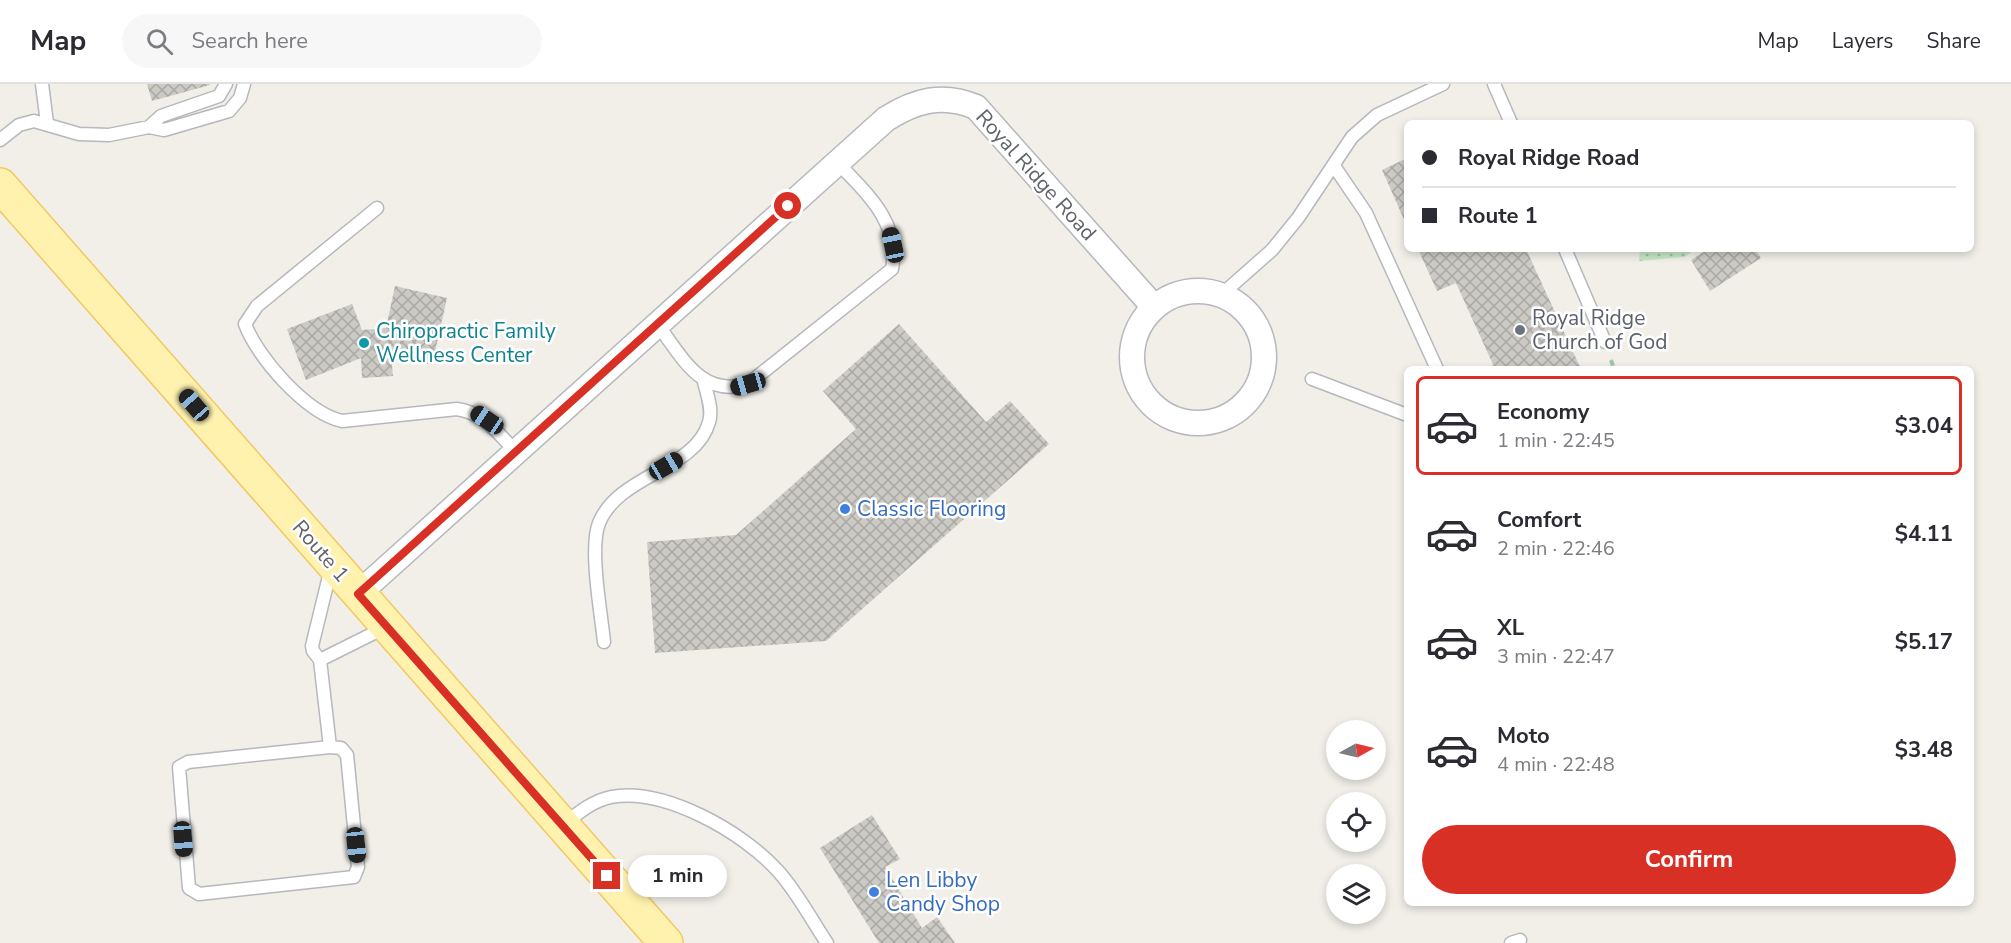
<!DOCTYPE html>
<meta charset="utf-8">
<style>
body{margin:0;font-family:"Nunito Sans",sans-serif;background:#f7f7f7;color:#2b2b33;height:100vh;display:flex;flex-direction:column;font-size:22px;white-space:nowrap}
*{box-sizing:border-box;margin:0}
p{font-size:20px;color:#7c7c81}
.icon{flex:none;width:33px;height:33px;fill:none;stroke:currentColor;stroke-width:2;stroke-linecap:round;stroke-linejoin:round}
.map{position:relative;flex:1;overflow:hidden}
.details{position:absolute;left:1404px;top:282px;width:570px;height:540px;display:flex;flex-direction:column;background:#fff;border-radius:9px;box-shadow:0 3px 9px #0003}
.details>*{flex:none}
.guide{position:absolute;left:1404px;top:36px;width:570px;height:132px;border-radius:9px;box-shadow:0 3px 9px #0003;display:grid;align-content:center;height:132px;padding:0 18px;background:#fff}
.needle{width:39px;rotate:82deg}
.buttons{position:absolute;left:1326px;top:636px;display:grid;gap:12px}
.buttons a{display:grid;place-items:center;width:60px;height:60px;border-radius:50%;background:#fff;box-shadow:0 3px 9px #0003;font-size:30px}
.end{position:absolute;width:27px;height:27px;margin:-14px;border:8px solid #d93025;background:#fff;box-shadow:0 0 0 3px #fff}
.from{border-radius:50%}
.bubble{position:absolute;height:42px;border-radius:21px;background:#fff;box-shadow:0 3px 9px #0003;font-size:20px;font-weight:700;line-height:42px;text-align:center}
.car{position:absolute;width:18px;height:36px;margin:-18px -9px;border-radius:8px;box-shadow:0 0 4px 2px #0007;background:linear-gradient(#222 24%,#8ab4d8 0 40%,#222 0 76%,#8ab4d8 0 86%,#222 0)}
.guide b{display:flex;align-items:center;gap:21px;height:57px;font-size:22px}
.guide b+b{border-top:2px solid #e1e1e2}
.guide i{width:15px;height:15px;background:#2b2b33}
ul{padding:10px 0 0;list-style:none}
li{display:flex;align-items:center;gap:18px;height:99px;margin:0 12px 9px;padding:0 6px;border:3px solid transparent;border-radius:9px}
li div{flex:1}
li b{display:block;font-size:22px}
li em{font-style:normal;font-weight:700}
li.current{border-color:#d93025}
li>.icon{width:54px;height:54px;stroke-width:1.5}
.action{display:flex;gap:12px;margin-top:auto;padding:12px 18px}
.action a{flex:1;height:69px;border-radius:36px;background:#d93025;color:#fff;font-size:24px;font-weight:700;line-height:69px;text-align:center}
header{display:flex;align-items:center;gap:36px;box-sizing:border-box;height:84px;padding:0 30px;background:#fff;border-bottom:2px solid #e1e1e2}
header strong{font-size:28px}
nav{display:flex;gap:33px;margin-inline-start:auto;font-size:21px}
.search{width:420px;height:54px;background:#f7f7f7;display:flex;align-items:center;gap:15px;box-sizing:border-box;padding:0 21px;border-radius:33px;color:#7c7c81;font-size:22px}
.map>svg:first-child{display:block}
.park{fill:url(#park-dots)}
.building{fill:url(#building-cross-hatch)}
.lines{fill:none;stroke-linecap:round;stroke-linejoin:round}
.service-casing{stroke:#b5b8bc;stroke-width:15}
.minor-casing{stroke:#b5b8bc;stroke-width:27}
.primary-casing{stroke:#f2c960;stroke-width:36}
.path{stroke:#9cc7a9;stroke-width:4;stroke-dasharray:6 3;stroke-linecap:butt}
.service{stroke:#fff;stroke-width:12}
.minor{stroke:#fff;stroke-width:24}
.primary{stroke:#fff2af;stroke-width:33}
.route{stroke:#d93025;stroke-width:8}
.worship-dot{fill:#6b7280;stroke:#fff;stroke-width:2}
.culture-dot{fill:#0f9aa8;stroke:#fff;stroke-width:2}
.shop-dot{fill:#3f7fe0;stroke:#fff;stroke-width:2}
.labels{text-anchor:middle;stroke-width:5;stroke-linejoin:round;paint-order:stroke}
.street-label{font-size:21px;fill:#5f6368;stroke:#fff}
.worship-label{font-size:21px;fill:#5b616d;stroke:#fff;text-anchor:start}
.culture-label{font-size:21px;fill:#0d838f;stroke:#fff;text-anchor:start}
.shop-label{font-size:21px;fill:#366cbe;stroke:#fff;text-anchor:start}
</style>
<header>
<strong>Map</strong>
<div class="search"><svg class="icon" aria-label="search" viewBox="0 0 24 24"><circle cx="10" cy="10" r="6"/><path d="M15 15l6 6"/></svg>Search here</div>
<nav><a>Map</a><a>Layers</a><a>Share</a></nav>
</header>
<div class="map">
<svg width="2011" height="859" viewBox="0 0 2011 859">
<defs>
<pattern id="park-dots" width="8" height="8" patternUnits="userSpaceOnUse" patternTransform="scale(1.5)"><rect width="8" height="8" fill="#c5e8c5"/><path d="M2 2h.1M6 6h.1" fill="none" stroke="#a3c0a4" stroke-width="1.8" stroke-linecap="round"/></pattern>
<pattern id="building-cross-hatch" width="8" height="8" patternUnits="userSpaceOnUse" patternTransform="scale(1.5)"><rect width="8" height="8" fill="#cccac5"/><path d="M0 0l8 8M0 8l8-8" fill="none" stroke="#a9a8a4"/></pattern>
</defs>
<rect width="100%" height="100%" fill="#f1efe8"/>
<!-- park -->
<path class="park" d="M 1640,165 L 1696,165 L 1684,173 L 1639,177 Z"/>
<!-- building -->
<path class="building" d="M 147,0 L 210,0 L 210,1 L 152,17 Z
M 1407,74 L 1407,142 L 1382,86 Z
M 1418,165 L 1526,165 L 1581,285 L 1495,285 L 1456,199 L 1437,207 Z
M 1708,165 L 1755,165 L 1761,174 L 1710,207 L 1691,176 Z
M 395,202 L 447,214 L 432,281 L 391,272 L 393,292 L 362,294 L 361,274 L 306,296 L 287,245 L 352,220 L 362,246 L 386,244 Z
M 899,240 L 986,338 L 1010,317 L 1049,360 L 826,557 L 655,569 L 647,458 L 736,451 L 856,345 L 823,307 Z
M 872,731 L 900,775 L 885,783 L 922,844 L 937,833 L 955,859 L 879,859 L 820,764 Z"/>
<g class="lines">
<!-- service casing -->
<g class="service-casing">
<path id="service" d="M 42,0 L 47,39
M 1494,0 L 1511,39
M 149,43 L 161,32 L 219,12 L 226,0
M 0,56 L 19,41 L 34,37 L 79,50 L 109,51 L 149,43 L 164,46 L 229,27 L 240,14 L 244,0
M 1334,82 L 1366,129 L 1437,285
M 377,124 L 257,222 L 245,240 C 257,273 306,329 342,337 L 457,325 C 484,329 497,348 515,367
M 1565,165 L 1605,258
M 1221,211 L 1272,166 L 1298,134 L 1352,53 L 1377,31 L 1443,0
M 657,240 C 682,272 700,314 748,300 L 892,185 C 901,138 866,109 837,78
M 1312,295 L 1407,331
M 604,558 C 601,528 589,465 599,439 C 619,390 696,386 709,338 C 713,326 707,310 704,298
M 320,576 L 313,567 L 312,562 L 331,484
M 330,663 L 341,664 L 347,671 L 358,783 L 354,793 L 199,810 L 189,804 L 179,683 L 188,678 L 330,663 L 320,576 L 386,543
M 563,741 C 578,729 592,717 611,713 C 664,703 743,748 778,787 C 797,808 811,835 827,859
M 1511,859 L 1520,856"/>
</g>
<!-- minor casing -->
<g class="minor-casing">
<path id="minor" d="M1132 273a66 66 0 1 1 132 0a66 66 0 1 1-132 0Z
M 358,510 L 886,35 C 916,16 943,9 976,23 L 1154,223"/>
</g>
<!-- primary casing -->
<g class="primary-casing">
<path id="primary" d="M 0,101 L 666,859"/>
</g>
<!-- path -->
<path class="path" d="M 1611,276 L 1614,285"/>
<!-- service -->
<use href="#service" class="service"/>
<!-- minor -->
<use href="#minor" class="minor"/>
<!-- primary -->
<use href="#primary" class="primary"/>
</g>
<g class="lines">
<!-- route -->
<path class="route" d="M 607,792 L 358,510 L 788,122"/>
</g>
<!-- markers -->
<circle class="worship-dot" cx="1520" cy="246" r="6"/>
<circle class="culture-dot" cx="364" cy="259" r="6"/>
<g class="shop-dot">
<circle cx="845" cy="425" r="6"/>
<circle cx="874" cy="808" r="6"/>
</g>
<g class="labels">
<!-- street labels -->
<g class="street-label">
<text transform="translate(1036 91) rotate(48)" y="7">Royal Ridge Road</text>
<text transform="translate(321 467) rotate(49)" y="7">Route 1</text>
</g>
<!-- worship labels -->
<g class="worship-label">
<text x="1532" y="241">Royal Ridge<tspan x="1532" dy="24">Church of God</tspan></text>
</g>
<!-- culture labels -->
<g class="culture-label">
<text x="376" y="254">Chiropractic Family<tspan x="376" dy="24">Wellness Center</tspan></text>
</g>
<!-- shop labels -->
<g class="shop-label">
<text x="857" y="432">Classic Flooring</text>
<text x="886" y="803">Len Libby<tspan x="886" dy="24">Candy Shop</tspan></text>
</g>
</g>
</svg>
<div class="buttons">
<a><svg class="needle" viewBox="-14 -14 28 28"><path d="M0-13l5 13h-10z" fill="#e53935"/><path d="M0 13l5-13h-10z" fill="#7c7c81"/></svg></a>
<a><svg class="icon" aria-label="locate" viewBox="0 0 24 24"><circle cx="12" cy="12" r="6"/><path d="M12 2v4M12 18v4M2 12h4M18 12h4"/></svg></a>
<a><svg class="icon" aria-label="layers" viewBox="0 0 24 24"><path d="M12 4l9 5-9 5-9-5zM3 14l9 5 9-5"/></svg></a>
</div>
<i class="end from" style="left:788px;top:122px"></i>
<i class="end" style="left:607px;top:792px"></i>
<div class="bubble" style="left:628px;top:771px;width:99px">1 min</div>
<i class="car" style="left:893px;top:161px;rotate:348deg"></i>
<i class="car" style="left:748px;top:300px;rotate:254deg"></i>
<i class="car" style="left:194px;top:321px;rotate:319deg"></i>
<i class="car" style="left:487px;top:336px;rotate:304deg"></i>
<i class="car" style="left:666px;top:382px;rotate:60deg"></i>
<i class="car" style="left:183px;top:755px;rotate:175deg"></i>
<i class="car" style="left:356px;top:761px;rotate:174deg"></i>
<div class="guide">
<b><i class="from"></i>Royal Ridge Road</b>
<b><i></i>Route 1</b>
</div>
<section class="details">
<ul>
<li class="current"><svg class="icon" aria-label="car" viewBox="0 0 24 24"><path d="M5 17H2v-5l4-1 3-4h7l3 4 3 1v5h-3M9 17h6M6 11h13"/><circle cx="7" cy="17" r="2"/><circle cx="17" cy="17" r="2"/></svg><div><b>Economy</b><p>1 min · 22:45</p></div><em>$3.04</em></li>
<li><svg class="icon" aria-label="car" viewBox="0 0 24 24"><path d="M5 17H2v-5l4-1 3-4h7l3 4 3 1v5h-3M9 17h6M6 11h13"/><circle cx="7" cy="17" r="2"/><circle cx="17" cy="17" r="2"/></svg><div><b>Comfort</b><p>2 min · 22:46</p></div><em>$4.11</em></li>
<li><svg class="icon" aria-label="car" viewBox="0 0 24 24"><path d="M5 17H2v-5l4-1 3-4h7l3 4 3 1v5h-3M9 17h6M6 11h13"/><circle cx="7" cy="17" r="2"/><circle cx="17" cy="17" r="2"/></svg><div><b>XL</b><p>3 min · 22:47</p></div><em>$5.17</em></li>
<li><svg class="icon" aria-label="car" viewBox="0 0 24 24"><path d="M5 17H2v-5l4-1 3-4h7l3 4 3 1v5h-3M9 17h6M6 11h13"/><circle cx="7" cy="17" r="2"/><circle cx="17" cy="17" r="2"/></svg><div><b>Moto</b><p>4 min · 22:48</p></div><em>$3.48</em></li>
</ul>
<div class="action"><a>Confirm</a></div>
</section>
</div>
